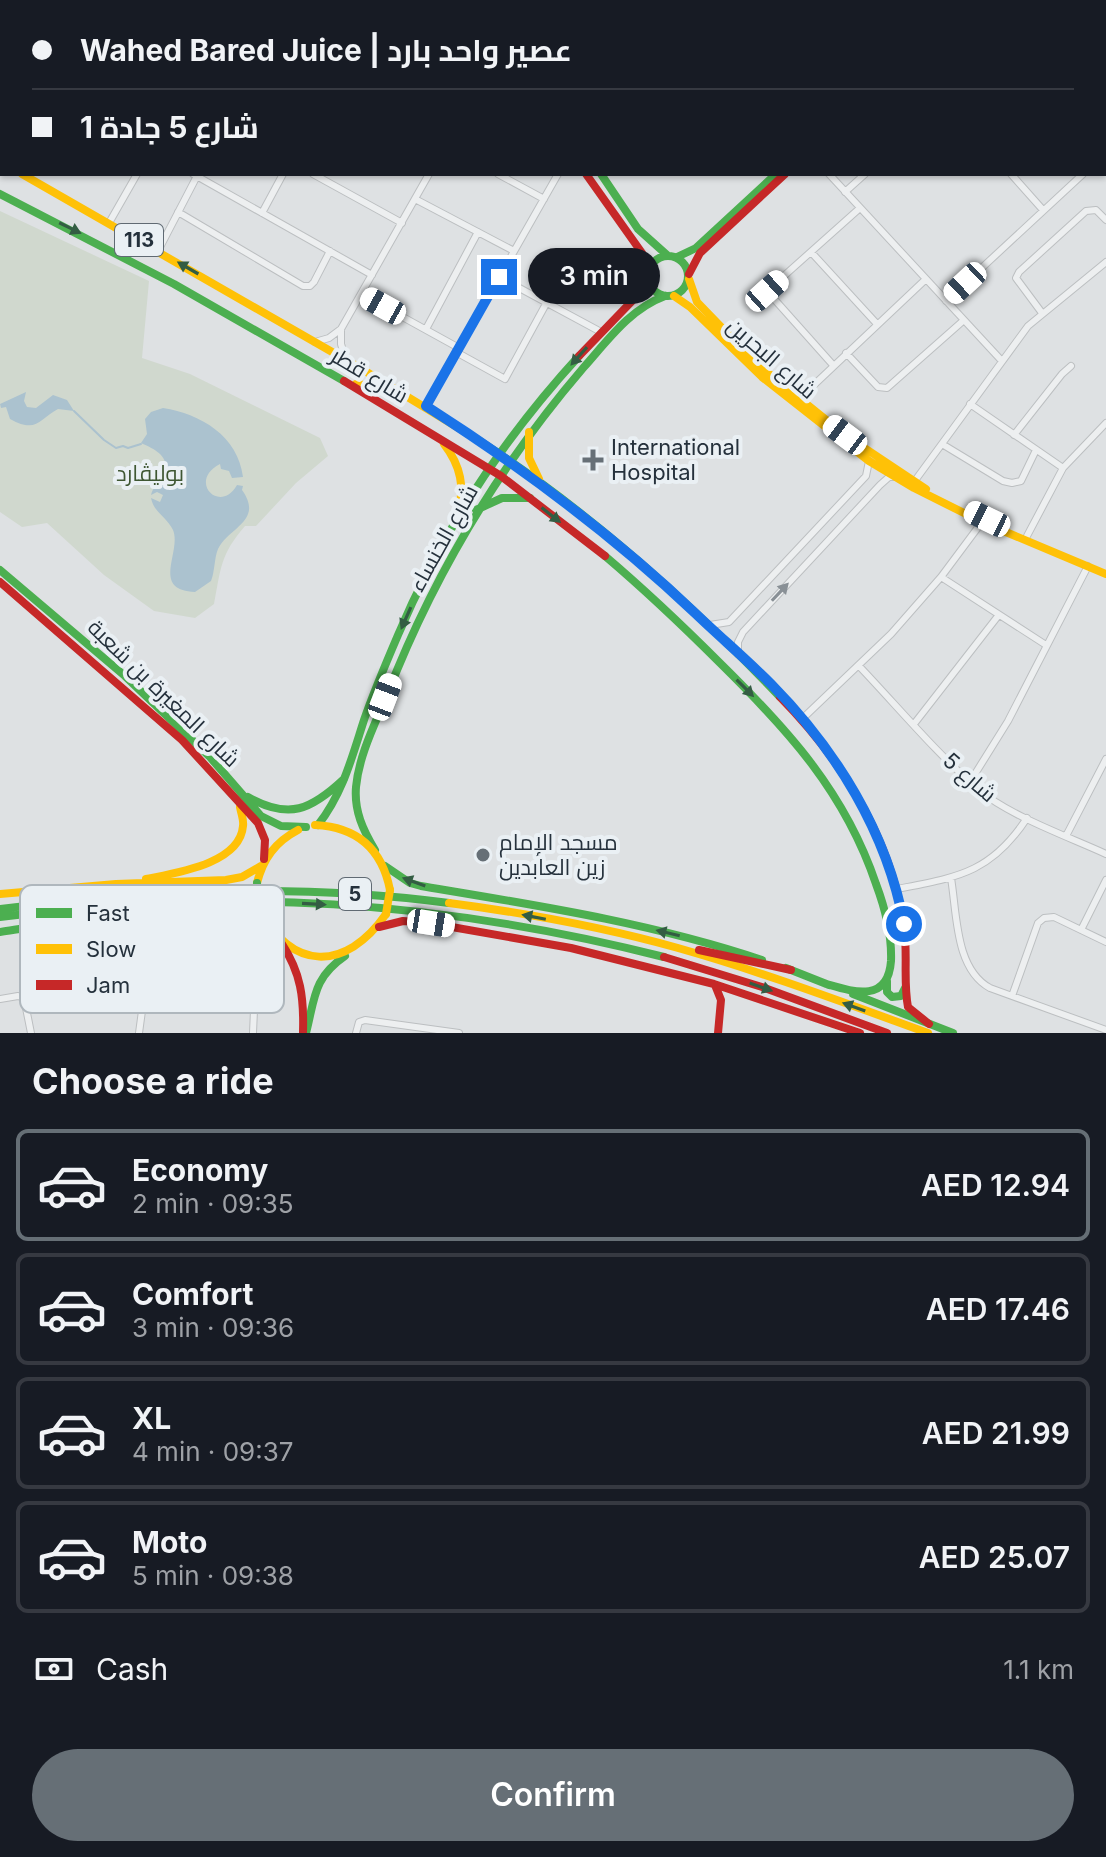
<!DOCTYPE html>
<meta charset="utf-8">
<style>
body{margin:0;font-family:Inter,Cairo,sans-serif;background:#20242c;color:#f1f3f6;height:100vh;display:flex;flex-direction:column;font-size:30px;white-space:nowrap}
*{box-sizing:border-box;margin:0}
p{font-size:26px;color:#9ea1a6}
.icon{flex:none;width:44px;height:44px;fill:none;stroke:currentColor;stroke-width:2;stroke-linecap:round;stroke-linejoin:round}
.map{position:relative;height:1033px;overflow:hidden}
.drawer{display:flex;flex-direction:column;background:#171b24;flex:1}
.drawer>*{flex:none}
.guide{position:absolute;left:0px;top:0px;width:1106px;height:176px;box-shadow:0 2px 6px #0004;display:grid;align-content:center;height:176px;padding:0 32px;background:#171b24}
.end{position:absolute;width:36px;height:36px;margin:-18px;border:10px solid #1a73e8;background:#fff;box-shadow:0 0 0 4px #fff}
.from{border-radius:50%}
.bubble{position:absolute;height:56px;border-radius:28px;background:#171b24;box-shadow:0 2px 6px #0004;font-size:26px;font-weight:600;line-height:56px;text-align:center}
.car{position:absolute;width:24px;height:48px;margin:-24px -12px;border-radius:10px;box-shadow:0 0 6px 2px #0007;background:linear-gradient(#fff 24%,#345 0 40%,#fff 0 76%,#345 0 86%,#fff 0)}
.guide b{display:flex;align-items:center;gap:28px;height:76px;font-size:30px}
.guide b+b{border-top:2px solid #363941}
.guide i{width:20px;height:20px;background:#f1f3f6}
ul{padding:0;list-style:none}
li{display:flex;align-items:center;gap:24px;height:112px;margin:0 16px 12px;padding:0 16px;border:4px solid #363941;border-radius:12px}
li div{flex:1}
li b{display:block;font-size:30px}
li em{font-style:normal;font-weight:600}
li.on{border-color:#666f76}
li>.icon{width:72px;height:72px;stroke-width:1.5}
h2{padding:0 32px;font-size:36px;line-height:96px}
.pay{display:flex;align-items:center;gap:20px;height:88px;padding:0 32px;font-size:30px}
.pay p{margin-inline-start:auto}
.button{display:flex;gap:16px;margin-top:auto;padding:16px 32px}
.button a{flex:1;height:92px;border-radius:48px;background:#666f76;color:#fff;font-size:32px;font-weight:600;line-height:92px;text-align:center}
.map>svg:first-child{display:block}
.green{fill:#d0d8ce}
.water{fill:#abc2cf}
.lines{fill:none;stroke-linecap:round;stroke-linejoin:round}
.stream{stroke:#abc2cf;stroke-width:2}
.street-casing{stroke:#bcbfc1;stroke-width:8}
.street{stroke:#edeff0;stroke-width:6}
.fast{stroke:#4caf50;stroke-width:8}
.slow{stroke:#ffc107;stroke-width:8}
.jam{stroke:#c62828;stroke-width:8}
.fast-bridge{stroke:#4caf50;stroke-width:8}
.slow-bridge{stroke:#ffc107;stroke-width:8}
.oneway{fill:#335d43}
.oneway2{fill:#899096}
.route{stroke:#1a73e8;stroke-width:10}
.poi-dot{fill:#666f76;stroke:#eaf0f4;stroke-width:3}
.labels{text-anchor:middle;stroke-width:8;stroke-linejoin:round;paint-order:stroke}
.shield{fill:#eaf0f4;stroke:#606a73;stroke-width:2}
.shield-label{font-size:20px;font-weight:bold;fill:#25313c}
.street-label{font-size:22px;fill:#25313c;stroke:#eaf0f4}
.poi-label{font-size:22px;fill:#25313c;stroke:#eaf0f4;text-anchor:start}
.park-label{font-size:22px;fill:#3f5733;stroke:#eaf0f4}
.key{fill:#eaf0f4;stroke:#afb7bd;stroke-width:2}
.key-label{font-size:22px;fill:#25313c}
</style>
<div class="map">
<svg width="1106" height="1033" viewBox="0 0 1106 1033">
<rect width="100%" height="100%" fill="#dee1e3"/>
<!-- green -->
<path class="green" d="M 0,211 L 149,281 L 142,358 L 190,374 L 320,438 L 328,456 L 296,483 L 256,526 L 245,526 C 220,555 221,568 214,604 L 195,618 L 154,611 L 104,575 L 47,523 L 22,527 L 0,512 Z"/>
<!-- water -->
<path class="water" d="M 26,392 L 24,401 L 27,407 L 36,408 L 53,395 L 67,400 L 74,411 L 58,409 C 39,419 37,434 10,419 L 6,407 L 1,408 L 0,404 Z
M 163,408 C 201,414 238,436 243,477 L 232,478 L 229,471 L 221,469 L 220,464 C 187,481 220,515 237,485 L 243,486 L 242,490 C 264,521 229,527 218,549 C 214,559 215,571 211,581 L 195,592 C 150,590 182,552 173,530 C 167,517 154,513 151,498 L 160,502 L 163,495 L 157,492 L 151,495 C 153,487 157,485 162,478 C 174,457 154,449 141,443 L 147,434 L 145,419 L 151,412 Z"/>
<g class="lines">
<!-- stream -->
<path class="stream" d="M 74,411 L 104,440 L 116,448 L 123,446 L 128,448 L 141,444"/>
<!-- street casing -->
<g class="street-casing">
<path id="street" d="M 91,0 L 93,2
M 672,0 L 674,2
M 768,0 L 770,2
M 843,0 L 845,2
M 1002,0 L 1004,2
M 1077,0 L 1079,2
M 50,2 L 52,0
M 599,2 L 601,0
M 0,13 L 2,15
M 1104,29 L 1106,31
M 0,91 L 2,93
M 1104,91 L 1106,89
M 1104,113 L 1106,115
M 1104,154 L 1106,152
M 193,174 L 372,275
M 313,174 L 402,223
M 498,174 L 544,199
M 829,174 L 1001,360
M 1011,174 L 1043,210
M 845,192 L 865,174
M 415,199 L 514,251
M 178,212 L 303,286 L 310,286 L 314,282 L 330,251
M 262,213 L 283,174
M 109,223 L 137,174
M 158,251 L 197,176
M 811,252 L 877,324
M 499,277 L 601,332
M 361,294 L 459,348
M 946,301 L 1083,174
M 1042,313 L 1016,278 L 1019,272 L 1086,211 L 1096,210 L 1106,220
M 341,329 L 341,344 L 345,357
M 426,329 L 478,232
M 315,342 L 329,338 L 341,329 L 429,174
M 456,352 L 505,379 L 547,302
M 846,353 L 878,387 L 887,388 L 964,320
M 833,365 L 767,291 L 860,208
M 799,399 L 926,279
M 970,404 L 1063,468
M 426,406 L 558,174
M 1014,435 L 1062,374 L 1071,366
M 942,444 L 1003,481 L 1012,483 L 1021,481 L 1036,450
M 914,482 L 1028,326 L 1106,262
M 1027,536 L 1063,468 L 1106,423
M 941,577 L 1046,645
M 710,625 L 729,622 L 866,476 L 869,461
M 738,654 L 738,642 L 743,632 L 880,485 L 889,477 L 895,477
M 859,666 C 898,707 936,753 979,790 C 1010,816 1069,837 1106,854
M 802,719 L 891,634 L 941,577 L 982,522
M 914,724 L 998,616
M 970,782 L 1008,721 L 1088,566
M 1066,836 L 1106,759
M 951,878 C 957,914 955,969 990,988 L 1106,1030
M 897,889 C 958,877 991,873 1027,818
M 1081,930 L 1106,880
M 1012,996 L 1038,923 L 1044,918 L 1054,917 L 1106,942
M 0,999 L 18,996 L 24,998 L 31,1033
M 139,1033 L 144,996 L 151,995 L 248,1008 L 254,1010 L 253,1033
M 356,1033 L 359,1022 L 365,1020 L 459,1033"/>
</g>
<!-- street -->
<use href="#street" class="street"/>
<!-- fast -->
<path class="fast" d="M 0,161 L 2,162
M 601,174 L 638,229 L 667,255
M 0,194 L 174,284 L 344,381
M648 276a20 20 0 1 1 40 0a20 20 0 1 1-40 0Z
M 677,257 L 696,248 L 776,174
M 480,441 C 591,513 689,601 780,697
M 476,510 L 502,498 L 530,498
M 605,556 C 645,590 683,626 720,663 C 788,730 845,792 876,884 C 885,908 892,935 891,961 C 888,1003 854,992 826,984
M 0,570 L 125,676 L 209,756 L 261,816 L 281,826 L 306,827
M 248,797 C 289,820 311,810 344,779
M 318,825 C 343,793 352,757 364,720 C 374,691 386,663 398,635 C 442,531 503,439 579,356
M 375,850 C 363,830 354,811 356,787 C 359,755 375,724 387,695 C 434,574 499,466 584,367 C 608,340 630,309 665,296
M 385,866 L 410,883 L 421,886 C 535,905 652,923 762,960
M 0,909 C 149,890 299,883 449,903
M 0,917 C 228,887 440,900 664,957
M 0,932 C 71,921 197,899 264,921
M 786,968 L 829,985
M 887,981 L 887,992 L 892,997 L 901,996 L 905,988
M 853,994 L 953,1033
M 306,1033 C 315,998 313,978 345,956"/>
<!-- slow -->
<path class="slow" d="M 512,0 L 513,2
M 961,2 L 963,0
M 971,2 L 973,0
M 22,174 L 360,368 L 480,441
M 689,279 L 697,302 L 758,365 L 845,435 L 926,489
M 674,296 L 690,307 L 762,377 L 869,461 L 914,488 L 982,522 L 1106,574
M 356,384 L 374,386 L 376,377
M 529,432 L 529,458 L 539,479
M 444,444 C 461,466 465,487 458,514
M 315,825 C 357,827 382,849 390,890
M 146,879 C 175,873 240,864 243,826 C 244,820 241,813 240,807
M 257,883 C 263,859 275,842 298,830
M 0,894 L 116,884 L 226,880 L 242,877 L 261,866
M 449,903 C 526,913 603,927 678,948 C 763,972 845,1003 928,1033
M 259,907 C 290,972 346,972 386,914"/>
<!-- jam -->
<path class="jam" d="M 499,0 L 500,2
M 586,174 L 642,253 L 649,268
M 689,274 L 700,253 L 785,174
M 579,356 L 634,299 L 648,276
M 344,381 L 501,476 L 605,556
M 0,582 L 182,740 L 258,823 L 265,840 L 264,859
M 780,697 C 842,760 891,838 904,927 C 908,954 903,981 908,1007 L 929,1024
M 379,927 L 403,921 L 429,923 L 571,948 L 714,984 L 860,1033
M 282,944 C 301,973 304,998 303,1032
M 699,950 L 791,970
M 664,957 L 762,987 L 887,1033
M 715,985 L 721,1000 L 718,1033"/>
<!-- fast-bridge -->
<path class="fast-bridge" d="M 257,883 L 259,907"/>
<!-- slow-bridge -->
<path class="slow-bridge" d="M 386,914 L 390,890"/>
</g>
<!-- one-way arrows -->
<defs><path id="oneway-solid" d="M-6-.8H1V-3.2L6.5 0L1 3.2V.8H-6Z" transform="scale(2)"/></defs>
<g class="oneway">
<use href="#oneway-solid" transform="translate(70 228) rotate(26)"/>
<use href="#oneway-solid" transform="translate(188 268) rotate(-150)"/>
<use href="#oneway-solid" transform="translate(579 356) rotate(132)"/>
<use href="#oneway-solid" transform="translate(551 515) rotate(38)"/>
<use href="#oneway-solid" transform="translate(406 618) rotate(114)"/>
<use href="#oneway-solid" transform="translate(745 688) rotate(45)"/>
<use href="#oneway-solid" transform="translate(414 882) rotate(-160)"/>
<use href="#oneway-solid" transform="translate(314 904) rotate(3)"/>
<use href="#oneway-solid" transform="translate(534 917) rotate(-169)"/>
<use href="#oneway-solid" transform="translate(668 933) rotate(-167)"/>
<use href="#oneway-solid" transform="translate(761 987) rotate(19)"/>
<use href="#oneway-solid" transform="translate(854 1007) rotate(-160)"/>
</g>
<use class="oneway2" href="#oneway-solid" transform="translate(780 592) rotate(-47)"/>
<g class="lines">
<!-- route -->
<path class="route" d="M 499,277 L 426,406 C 523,468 611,533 695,613 C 720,637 746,659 771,684 C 836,750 887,832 904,924"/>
</g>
<!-- markers -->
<g class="poi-dot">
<path d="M589 448h8v8h8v8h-8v8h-8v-8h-8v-8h8z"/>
<circle cx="483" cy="855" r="8"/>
</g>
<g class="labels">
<!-- shield labels -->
<g class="shield">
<rect x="115" y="224" width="48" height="32" rx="6"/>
<rect x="339" y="878" width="32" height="32" rx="6"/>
</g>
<g class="shield-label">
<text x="139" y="247">113</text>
<text x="355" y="901">5</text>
</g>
<!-- street labels -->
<g class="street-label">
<text transform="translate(772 358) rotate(41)" y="8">شارع البحرين</text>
<text transform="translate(370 375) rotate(31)" y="8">شارع قطر</text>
<text transform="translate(443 538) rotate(-61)" y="8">شارع الخنساء</text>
<text transform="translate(164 693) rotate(44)" y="8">شارع المغيرة بن شعبة</text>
<text transform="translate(970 777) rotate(41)" y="8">شارع 5</text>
</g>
<!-- poi labels -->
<g class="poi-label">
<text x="611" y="455">International<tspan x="611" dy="25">Hospital</tspan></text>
<text x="499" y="850">مسجد الإمام<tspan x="499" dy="25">زين العابدين</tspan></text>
</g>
<!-- park labels -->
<g class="park-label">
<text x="150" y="481">بوليڤارد</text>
</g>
</g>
<!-- legend -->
<rect x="20" y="885" width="264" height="128" rx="12" class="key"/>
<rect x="36" y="908" width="36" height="10" fill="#4caf50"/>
<rect x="36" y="944" width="36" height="10" fill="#ffc107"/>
<rect x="36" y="980" width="36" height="10" fill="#c62828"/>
<g class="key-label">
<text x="86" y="921">Fast</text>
<text x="86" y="957">Slow</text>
<text x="86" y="993">Jam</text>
</g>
</svg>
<i class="end from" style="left:904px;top:924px"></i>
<i class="end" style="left:499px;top:277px"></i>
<div class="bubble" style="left:528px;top:248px;width:132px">3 min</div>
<i class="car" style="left:965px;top:283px;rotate:227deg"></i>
<i class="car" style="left:767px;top:291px;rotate:48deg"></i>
<i class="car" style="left:383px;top:306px;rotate:299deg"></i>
<i class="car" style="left:845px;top:435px;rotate:307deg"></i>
<i class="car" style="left:987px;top:519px;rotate:296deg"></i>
<i class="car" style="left:385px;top:697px;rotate:21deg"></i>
<i class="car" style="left:431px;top:923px;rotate:99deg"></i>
<div class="guide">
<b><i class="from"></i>Wahed Bared Juice | عصير واحد بارد</b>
<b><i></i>شارع 5 جادة 1</b>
</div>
</div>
<section class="drawer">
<h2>Choose a ride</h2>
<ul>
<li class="on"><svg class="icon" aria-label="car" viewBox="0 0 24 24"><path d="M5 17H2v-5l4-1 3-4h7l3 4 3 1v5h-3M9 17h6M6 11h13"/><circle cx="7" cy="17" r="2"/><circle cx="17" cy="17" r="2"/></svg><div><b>Economy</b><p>2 min · 09:35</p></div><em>AED 12.94</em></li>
<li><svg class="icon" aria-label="car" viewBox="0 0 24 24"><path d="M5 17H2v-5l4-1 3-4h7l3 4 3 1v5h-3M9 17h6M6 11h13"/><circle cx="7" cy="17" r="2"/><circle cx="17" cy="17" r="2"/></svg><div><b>Comfort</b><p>3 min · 09:36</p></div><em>AED 17.46</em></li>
<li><svg class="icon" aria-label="car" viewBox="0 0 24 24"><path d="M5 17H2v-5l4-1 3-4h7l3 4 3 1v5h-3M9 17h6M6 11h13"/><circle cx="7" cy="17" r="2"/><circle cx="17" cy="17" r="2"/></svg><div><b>XL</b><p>4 min · 09:37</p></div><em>AED 21.99</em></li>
<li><svg class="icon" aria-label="car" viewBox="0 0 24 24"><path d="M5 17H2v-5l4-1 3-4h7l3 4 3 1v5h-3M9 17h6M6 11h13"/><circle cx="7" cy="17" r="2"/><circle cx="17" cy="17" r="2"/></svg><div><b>Moto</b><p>5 min · 09:38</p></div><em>AED 25.07</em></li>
</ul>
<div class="pay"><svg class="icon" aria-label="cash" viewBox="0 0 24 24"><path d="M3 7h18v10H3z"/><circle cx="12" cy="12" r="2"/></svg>Cash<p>1.1 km</p></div>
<div class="button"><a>Confirm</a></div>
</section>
